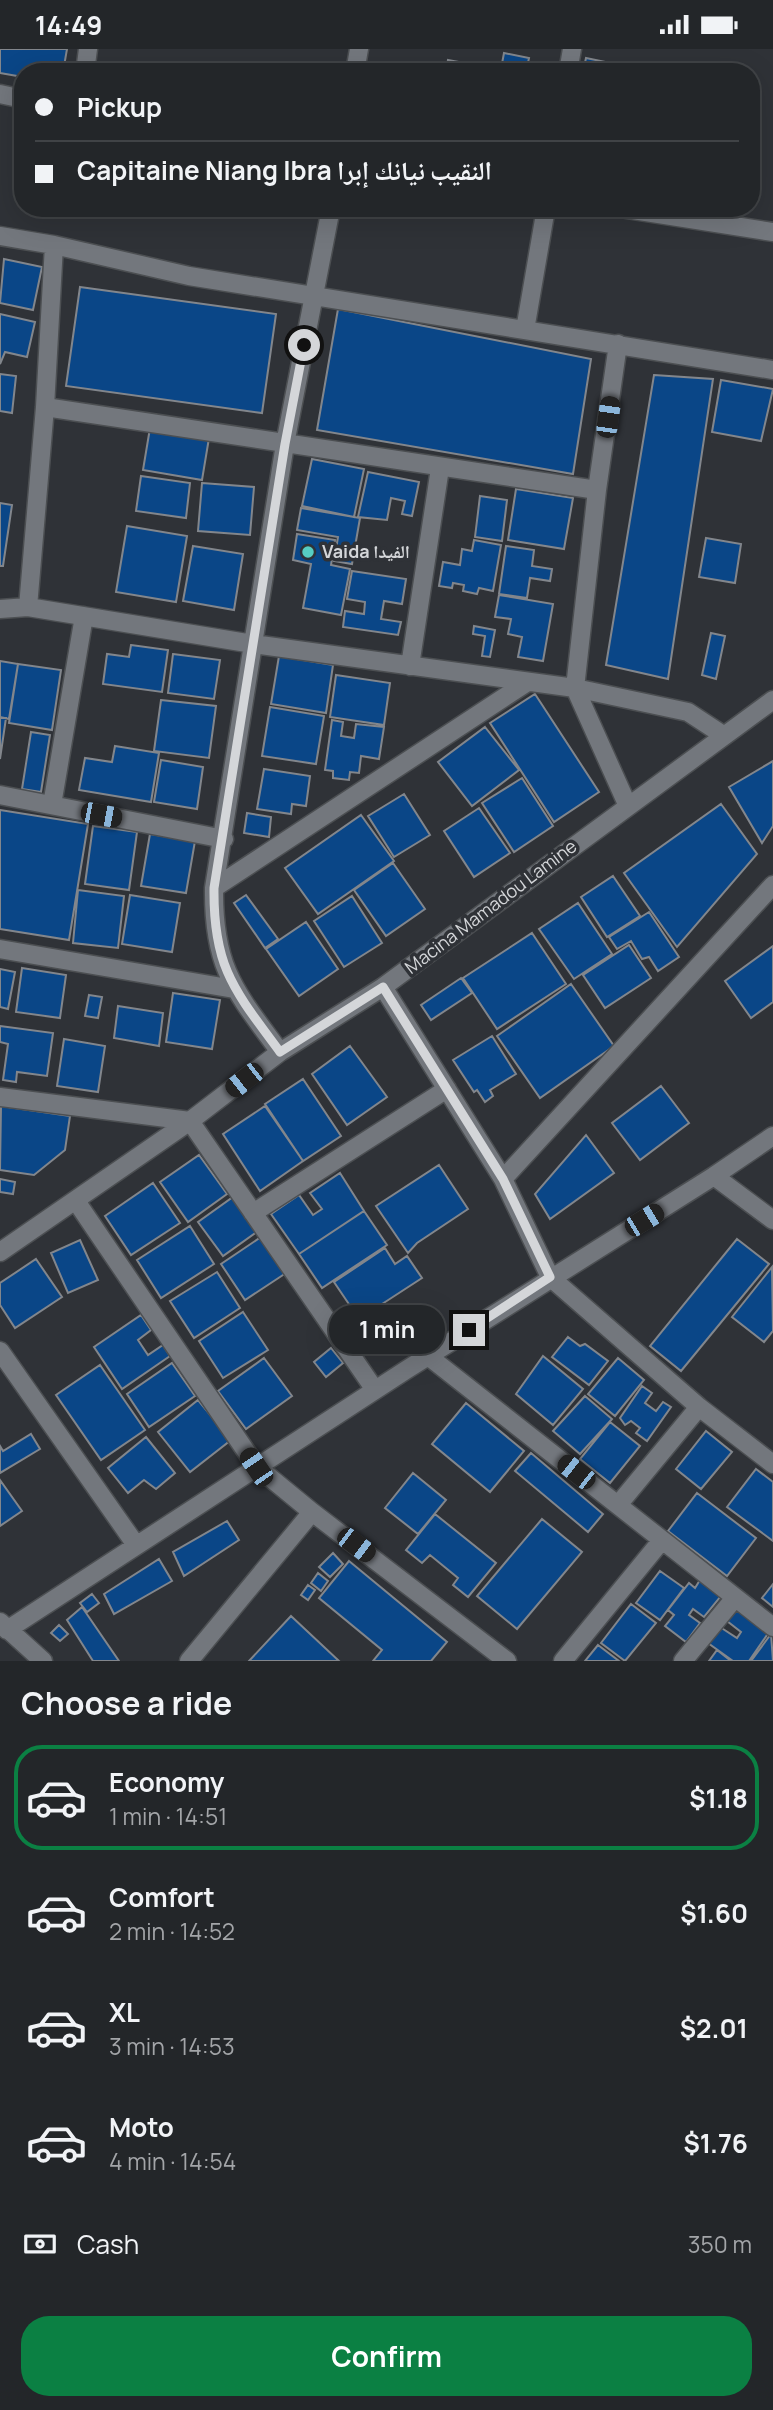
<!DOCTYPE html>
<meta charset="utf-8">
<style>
body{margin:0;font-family:Manrope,"Noto Naskh Arabic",sans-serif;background:#2b2e31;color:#f1f3f6;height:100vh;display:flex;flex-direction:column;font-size:26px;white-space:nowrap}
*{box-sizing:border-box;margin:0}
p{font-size:23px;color:#a3a5a8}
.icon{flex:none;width:38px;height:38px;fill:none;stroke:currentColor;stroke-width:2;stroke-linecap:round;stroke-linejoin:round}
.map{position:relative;height:1612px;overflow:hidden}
.sheet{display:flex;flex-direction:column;background:#232629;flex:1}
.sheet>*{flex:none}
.guide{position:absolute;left:14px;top:14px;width:746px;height:154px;border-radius:28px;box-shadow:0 7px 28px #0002,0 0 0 2px #404346;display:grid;align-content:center;height:154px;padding:0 21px;background:#232629}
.end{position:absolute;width:32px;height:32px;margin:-16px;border:9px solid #d4d6d9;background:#111;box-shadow:0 0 0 4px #111}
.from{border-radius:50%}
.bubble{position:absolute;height:49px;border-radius:24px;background:#232629;box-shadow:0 7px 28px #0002,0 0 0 2px #404346;font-size:23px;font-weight:700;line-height:49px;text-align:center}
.car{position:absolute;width:21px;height:42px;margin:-21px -10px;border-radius:9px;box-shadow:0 0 5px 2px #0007;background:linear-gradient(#222 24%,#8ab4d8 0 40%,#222 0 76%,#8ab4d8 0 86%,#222 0)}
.guide b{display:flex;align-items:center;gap:24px;height:66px;font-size:26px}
.guide b+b{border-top:2px solid #404346}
.guide i{width:18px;height:18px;background:#f1f3f6}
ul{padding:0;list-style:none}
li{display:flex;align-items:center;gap:21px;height:105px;margin:0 14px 10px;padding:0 7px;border:4px solid transparent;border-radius:28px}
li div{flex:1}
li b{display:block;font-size:26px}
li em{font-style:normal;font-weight:700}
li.current{border-color:#0b8043}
li>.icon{width:63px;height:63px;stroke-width:1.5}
h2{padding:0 21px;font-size:32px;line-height:84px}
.pay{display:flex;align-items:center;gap:18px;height:77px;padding:0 21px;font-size:26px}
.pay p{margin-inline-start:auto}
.primary-button{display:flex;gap:14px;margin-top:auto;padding:14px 21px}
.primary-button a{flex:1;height:80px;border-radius:28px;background:#0b8043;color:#fff;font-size:28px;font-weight:700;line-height:80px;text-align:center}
.status{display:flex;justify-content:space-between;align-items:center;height:49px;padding:0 35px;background:#232629;direction:ltr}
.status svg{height:19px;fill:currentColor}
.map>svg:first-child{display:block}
.building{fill:#0a4687;stroke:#82868c;stroke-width:2}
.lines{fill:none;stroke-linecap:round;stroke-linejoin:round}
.minor-casing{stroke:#4c4f52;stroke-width:21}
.minor{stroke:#73777d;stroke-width:18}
.route{stroke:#d4d6d9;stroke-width:9}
.poi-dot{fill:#56cec3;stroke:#2f3237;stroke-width:2.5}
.labels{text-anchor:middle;stroke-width:7;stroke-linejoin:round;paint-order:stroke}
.poi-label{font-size:18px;font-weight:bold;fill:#d4d6d9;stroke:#2f3237;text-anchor:start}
.street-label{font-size:18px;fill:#d4d6d9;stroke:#2f3237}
</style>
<div class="status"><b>14:49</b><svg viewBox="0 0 49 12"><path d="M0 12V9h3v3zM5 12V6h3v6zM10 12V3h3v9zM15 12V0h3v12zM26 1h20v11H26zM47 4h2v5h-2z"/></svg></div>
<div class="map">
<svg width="773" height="1612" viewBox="0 0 773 1612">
<rect width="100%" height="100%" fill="#2f3237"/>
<!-- building -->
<path class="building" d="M 0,0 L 67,0 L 63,23 L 23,23 L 23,28 L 0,24 Z
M 504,4 L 529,9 L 526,23 L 501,20 Z
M 586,9 L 625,17 L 624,23 L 583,23 Z
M 448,11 L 486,18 L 485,23 L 446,23 Z
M 4,210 L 42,218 L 33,261 L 0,254 Z
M 80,238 L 276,265 L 262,364 L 66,337 Z
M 338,260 L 591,310 L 573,425 L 317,381 Z
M 0,265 L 35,273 L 27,308 L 5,303 L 0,315 Z
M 0,325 L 16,327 L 12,364 L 0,362 Z
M 654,326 L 713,330 L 668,630 L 606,616 Z
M 721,331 L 773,340 L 761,392 L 712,383 Z
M 150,379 L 209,389 L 202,431 L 143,421 Z
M 312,410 L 364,420 L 354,468 L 302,457 Z
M 368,423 L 419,433 L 412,467 L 402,465 L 405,452 L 391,449 L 387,471 L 358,468 Z
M 141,427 L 190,434 L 186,469 L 136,462 Z
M 202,434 L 254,438 L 250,486 L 198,482 Z
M 516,440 L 573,449 L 564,500 L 508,491 Z
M 480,447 L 507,451 L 502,492 L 475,488 Z
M 0,454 L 12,456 L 3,517 L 0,517 Z
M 301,459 L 360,469 L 352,515 L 334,512 L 338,488 L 297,481 Z
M 127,477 L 187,487 L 176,553 L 116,543 Z
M 297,485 L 335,491 L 331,516 L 350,520 L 341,566 L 303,559 L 311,515 L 293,511 Z
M 706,489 L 741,495 L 735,534 L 699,528 Z
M 474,491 L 501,496 L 493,542 L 479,539 L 477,545 L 463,542 L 464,536 L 453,534 L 452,539 L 439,537 L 443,513 L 460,516 L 462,500 L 472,502 Z
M 193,497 L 243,505 L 234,561 L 183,552 Z
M 506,497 L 534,501 L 532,517 L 552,520 L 550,532 L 530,529 L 527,549 L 499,545 Z
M 352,522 L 406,530 L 402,555 L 384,552 L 381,570 L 401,573 L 398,586 L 343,578 L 345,562 L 364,565 L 365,553 L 347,550 Z
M 499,546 L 553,555 L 543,612 L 518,608 L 522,588 L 508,585 L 511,570 L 495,568 Z
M 474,577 L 495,581 L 490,608 L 482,607 L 485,587 L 473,585 Z
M 711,584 L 725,587 L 716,630 L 702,626 Z
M 131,596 L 168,601 L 162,643 L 103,635 L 107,605 L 129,608 Z
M 173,605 L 220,611 L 214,650 L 168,644 Z
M 279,607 L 333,616 L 326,664 L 271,655 Z
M 0,612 L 18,615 L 9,670 L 0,668 Z
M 18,615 L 61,621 L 52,681 L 9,674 Z
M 336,626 L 390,634 L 384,676 L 330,668 Z
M 535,645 L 599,743 L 554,773 L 490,674 Z
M 161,651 L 216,657 L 209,709 L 154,702 Z
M 270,658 L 324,667 L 316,715 L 262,707 Z
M 0,669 L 6,669 L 0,710 Z
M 332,671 L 343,673 L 341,687 L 354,689 L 356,675 L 384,678 L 379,710 L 361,707 L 359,724 L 350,723 L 349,731 L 333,729 L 333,722 L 325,721 Z
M 485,678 L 519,721 L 472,757 L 438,713 Z
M 31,683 L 50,686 L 41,743 L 22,740 Z
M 115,697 L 159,704 L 151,753 L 79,741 L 85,709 L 112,713 Z
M 161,711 L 203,718 L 197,760 L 154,753 Z
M 773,712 L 773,777 L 762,794 L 729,738 Z
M 264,720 L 310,727 L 306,757 L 292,755 L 291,765 L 257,760 Z
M 522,729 L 553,777 L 514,803 L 482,754 Z
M 404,745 L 430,786 L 394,808 L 368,767 Z
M 721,755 L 757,805 L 677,898 L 624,824 Z
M 479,759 L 510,804 L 474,828 L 444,782 Z
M 0,761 L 88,775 L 69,891 L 0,880 Z
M 247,764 L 271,768 L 269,788 L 244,784 Z
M 361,766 L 394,812 L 318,865 L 285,819 Z
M 93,777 L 137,783 L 129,841 L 85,835 Z
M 150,785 L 195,792 L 186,844 L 141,837 Z
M 393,814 L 425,860 L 386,887 L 354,841 Z
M 613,827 L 640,867 L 607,888 L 581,848 Z
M 78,841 L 124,847 L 118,899 L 73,894 Z
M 130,846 L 180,854 L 172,903 L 122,895 Z
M 246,846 L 278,890 L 265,899 L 234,854 Z
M 352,847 L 382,894 L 344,918 L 314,872 Z
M 578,854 L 612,905 L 574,930 L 539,880 Z
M 649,863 L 679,908 L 658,922 L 649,908 L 642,910 L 631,892 L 617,900 L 609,888 Z
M 306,873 L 338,920 L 299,947 L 266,900 Z
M 532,884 L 566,935 L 497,980 L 463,929 Z
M 629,896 L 651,929 L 605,959 L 583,926 Z
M 773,897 L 773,953 L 751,969 L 725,932 Z
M 22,919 L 66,926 L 60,969 L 16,963 Z
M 0,920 L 15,923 L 8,960 L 0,958 Z
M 461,929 L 472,944 L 431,971 L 421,956 Z
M 571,935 L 614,997 L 540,1049 L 497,987 Z
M 173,944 L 220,951 L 212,1000 L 166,993 Z
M 89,946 L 102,948 L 98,969 L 85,967 Z
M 118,957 L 163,964 L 159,997 L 114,989 Z
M 0,977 L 53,984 L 47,1027 L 17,1023 L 16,1033 L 3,1031 L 8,995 L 0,993 Z
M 492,987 L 516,1025 L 490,1041 L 493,1047 L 485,1053 L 477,1041 L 474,1043 L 453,1011 Z
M 64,990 L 105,997 L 98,1043 L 57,1037 Z
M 350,997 L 387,1048 L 347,1076 L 312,1025 Z
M 303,1030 L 341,1087 L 303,1112 L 265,1055 Z
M 661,1037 L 689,1074 L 640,1111 L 612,1074 Z
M 1,1057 L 70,1067 L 65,1101 L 34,1126 L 0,1121 Z
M 265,1057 L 303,1112 L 260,1142 L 223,1085 Z
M 586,1086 L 614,1124 L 550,1170 L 535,1145 Z
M 199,1106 L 227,1145 L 188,1173 L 160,1133 Z
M 439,1116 L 468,1160 L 417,1194 L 408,1204 L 376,1157 Z
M 340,1124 L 364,1162 L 299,1205 L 271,1165 L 299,1146 L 313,1166 L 322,1160 L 310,1144 Z
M 0,1130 L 15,1133 L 13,1145 L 0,1143 Z
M 153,1134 L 180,1174 L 131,1206 L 105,1167 Z
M 233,1148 L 258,1182 L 223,1207 L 198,1173 Z
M 364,1162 L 387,1196 L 322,1239 L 299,1205 Z
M 190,1177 L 214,1215 L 161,1249 L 137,1211 Z
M 261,1188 L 286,1224 L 245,1251 L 221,1215 Z
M 737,1190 L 769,1215 L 681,1322 L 650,1297 Z
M 80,1191 L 98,1231 L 68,1244 L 51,1204 Z
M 385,1199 L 395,1215 L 407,1207 L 422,1229 L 359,1270 L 334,1233 Z
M 36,1210 L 62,1248 L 15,1279 L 0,1256 L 0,1234 Z
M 772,1218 L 773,1282 L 764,1293 L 732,1268 Z
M 217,1223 L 240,1259 L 194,1289 L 170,1252 Z
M 243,1263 L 268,1301 L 223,1329 L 199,1292 Z
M 141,1266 L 151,1281 L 138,1291 L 148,1306 L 163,1296 L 170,1307 L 122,1340 L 94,1298 Z
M 568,1288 L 580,1297 L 585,1295 L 608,1312 L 589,1336 L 552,1308 Z
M 331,1299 L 343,1314 L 326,1328 L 314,1313 Z
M 543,1307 L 583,1340 L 553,1376 L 516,1345 Z
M 264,1309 L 292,1347 L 246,1380 L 218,1342 Z
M 618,1309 L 644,1331 L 615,1367 L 588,1345 Z
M 172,1314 L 195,1347 L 149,1378 L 127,1345 Z
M 100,1316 L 145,1381 L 101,1411 L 56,1346 Z
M 642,1337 L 652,1344 L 645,1354 L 656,1362 L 663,1353 L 671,1358 L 647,1392 L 636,1384 L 640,1379 L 631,1372 L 625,1376 L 620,1369 Z
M 585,1347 L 612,1370 L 580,1405 L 553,1382 Z
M 198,1351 L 231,1391 L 190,1423 L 158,1383 Z
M 466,1354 L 524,1402 L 490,1443 L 432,1395 Z
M 610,1373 L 640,1397 L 610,1434 L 580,1410 Z
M 706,1382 L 732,1403 L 701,1440 L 676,1420 Z
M 31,1385 L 40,1400 L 0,1424 L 0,1397 L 3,1402 Z
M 146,1388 L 175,1424 L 156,1440 L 144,1431 L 128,1444 L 108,1419 Z
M 531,1404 L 603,1465 L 588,1483 L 515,1422 Z
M 756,1420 L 773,1433 L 773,1492 L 727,1458 Z
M 413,1424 L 446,1451 L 418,1485 L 385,1459 Z
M 0,1431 L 22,1462 L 0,1477 Z
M 697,1444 L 756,1489 L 727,1527 L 668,1482 Z
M 435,1465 L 496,1514 L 468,1548 L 453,1536 L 458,1529 L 430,1506 L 422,1514 L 406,1501 Z
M 542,1470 L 582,1503 L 517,1580 L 477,1547 Z
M 227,1472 L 239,1491 L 184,1527 L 173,1503 Z
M 333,1504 L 343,1515 L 330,1528 L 319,1518 Z
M 159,1510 L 172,1532 L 114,1565 L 104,1545 Z
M 349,1512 L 447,1593 L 431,1612 L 373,1612 L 382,1601 L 319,1549 Z
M 660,1522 L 684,1539 L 660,1571 L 636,1554 Z
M 318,1524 L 328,1532 L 321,1542 L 311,1534 Z
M 700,1531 L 721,1547 L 704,1568 L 693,1560 L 689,1566 L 700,1574 L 686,1593 L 665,1577 L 674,1566 L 668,1561 L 689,1534 L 695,1539 Z
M 773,1535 L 773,1558 L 762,1549 Z
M 308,1536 L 315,1541 L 308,1551 L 301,1546 Z
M 92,1545 L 99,1554 L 87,1563 L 80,1554 Z
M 631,1555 L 656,1574 L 625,1612 L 601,1594 Z
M 82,1558 L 119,1612 L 93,1612 L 67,1571 Z
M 736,1560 L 769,1583 L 749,1612 L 733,1612 L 708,1594 L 720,1578 L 737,1589 L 741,1583 L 727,1572 Z
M 291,1567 L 339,1612 L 249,1612 Z
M 59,1576 L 68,1585 L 60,1592 L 51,1584 Z
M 771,1585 L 773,1612 L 751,1612 Z
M 598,1596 L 619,1612 L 585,1612 Z
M 717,1601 L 731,1612 L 709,1612 Z"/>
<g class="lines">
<!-- minor casing -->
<g class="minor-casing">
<path id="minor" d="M 85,23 L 88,0
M 355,23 L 359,0
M 568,23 L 572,0
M 0,45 L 23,50
M 620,159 L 773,183
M 0,187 L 54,196 L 189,227 L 773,321
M 525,281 L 546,159
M 618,295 L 597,441 L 575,639 L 688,663 L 723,686
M 45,358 L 597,441
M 28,558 L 45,358 L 54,196
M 0,560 L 28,558 L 253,595 L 575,639 L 627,755
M 410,617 L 440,419
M 0,746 L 224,790
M 52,756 L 84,567
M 773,836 L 503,1130 L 550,1228 L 699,1358 L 773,1415
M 214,839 L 526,634
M 0,900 L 234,940
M 383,938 L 503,1130
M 280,1003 C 235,942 213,919 214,839 L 285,395 L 331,159
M 0,1048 L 190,1072 L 375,1341
M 714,1127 L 773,1171
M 76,1152 L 256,1417 L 312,1463 L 189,1612
M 253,1164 L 447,1040
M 0,1203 L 190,1072 L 280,1003 L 383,938 L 773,651
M 0,1302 L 136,1496
M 428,1307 L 773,1578
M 618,1456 L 699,1358
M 312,1463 L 507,1612
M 0,1573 L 43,1612
M 7,1581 L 406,1321 L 714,1127 L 773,1087
M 563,1612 L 662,1491
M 683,1612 L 734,1550"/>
</g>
<!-- minor -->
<use href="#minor" class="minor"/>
</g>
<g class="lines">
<!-- route -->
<path class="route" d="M 304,296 L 285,395 L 214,839 C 213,919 235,942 280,1003 L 383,938 L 503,1130 L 550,1228 L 469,1281"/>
</g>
<!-- markers -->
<circle class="poi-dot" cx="308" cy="503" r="7"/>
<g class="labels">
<!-- poi labels -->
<g class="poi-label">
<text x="322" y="509">Vaida الفيدا</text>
</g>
<!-- street labels -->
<g class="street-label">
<text transform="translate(491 858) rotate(-37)" y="6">Macina Mamadou Lamine</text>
</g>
</g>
</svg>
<i class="end from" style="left:304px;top:296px"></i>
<i class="end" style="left:469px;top:1281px"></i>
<div class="bubble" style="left:329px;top:1256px;width:116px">1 min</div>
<i class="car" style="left:608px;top:368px;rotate:8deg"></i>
<i class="car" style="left:101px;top:766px;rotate:101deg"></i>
<i class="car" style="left:244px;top:1031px;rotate:232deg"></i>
<i class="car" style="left:644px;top:1171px;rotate:59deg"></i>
<i class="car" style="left:256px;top:1418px;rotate:326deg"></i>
<i class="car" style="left:576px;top:1423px;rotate:308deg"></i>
<i class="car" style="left:356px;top:1496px;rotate:127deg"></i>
<div class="guide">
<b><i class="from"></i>Pickup</b>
<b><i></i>Capitaine Niang Ibra النقيب نيانك إبرا</b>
</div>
</div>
<section class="sheet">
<h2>Choose a ride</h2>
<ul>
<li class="current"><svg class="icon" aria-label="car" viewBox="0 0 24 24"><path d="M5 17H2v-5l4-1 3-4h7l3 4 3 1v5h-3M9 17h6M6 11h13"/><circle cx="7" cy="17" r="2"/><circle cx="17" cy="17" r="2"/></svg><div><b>Economy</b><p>1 min · 14:51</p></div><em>$1.18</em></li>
<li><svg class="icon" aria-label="car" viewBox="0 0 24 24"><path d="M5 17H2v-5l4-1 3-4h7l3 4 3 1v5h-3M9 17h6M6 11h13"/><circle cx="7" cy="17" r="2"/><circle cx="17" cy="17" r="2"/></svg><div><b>Comfort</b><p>2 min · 14:52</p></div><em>$1.60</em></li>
<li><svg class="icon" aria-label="car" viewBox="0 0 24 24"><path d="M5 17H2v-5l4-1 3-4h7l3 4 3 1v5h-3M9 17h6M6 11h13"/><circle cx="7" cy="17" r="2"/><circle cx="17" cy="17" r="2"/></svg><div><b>XL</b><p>3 min · 14:53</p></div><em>$2.01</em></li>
<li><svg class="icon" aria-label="car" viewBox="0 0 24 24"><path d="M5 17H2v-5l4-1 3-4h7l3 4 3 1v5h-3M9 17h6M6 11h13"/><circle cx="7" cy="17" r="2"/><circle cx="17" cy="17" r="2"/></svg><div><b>Moto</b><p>4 min · 14:54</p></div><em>$1.76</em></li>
</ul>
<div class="pay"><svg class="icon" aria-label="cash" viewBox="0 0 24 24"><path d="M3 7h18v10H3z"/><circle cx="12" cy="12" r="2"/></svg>Cash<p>350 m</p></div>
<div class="primary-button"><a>Confirm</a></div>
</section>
